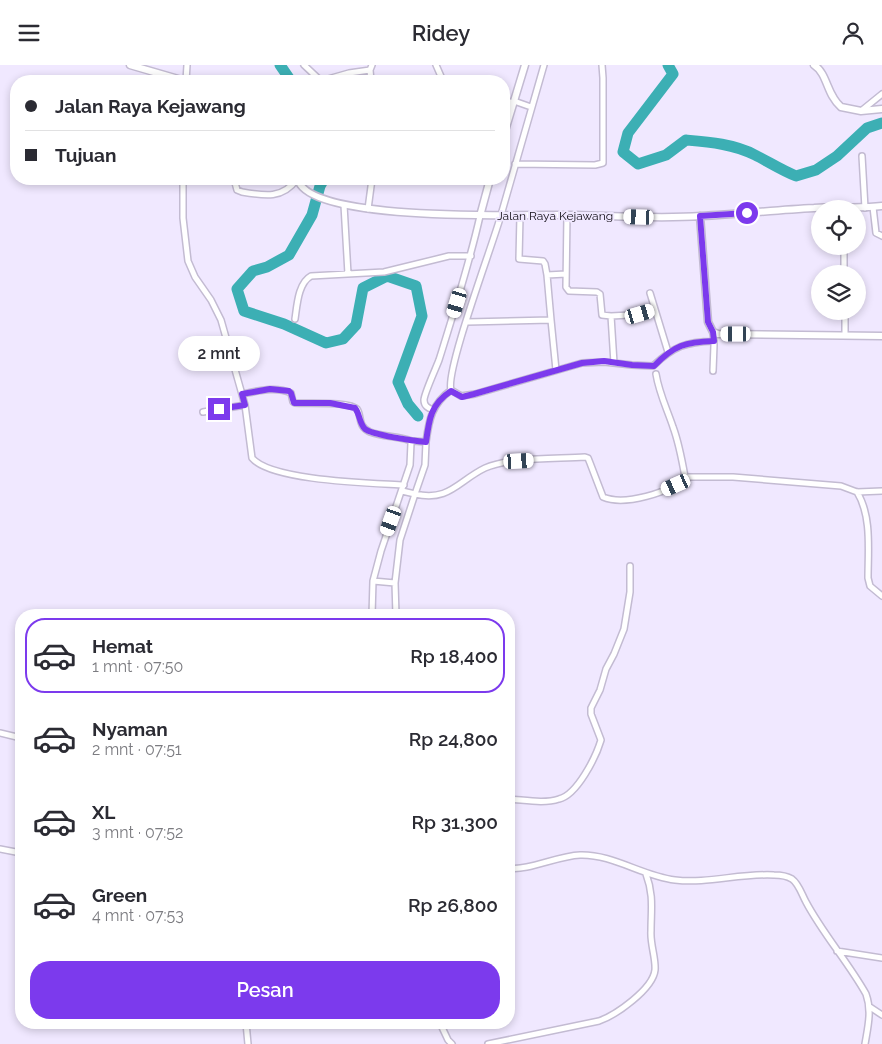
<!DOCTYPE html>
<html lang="id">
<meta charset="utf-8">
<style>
body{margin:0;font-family:Raleway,sans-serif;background:#f7f7f7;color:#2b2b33;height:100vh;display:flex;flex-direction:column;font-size:19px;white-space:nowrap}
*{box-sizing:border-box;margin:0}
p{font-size:16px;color:#7c7c81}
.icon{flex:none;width:28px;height:28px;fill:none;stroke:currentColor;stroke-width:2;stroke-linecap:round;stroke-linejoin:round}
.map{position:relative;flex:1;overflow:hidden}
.side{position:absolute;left:15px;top:544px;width:500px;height:420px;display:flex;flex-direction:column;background:#fff;border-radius:20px;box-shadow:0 2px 8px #0003}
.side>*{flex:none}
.hud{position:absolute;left:10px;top:10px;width:500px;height:110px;border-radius:20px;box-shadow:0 2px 8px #0003;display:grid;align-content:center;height:110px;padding:0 15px;background:#fff}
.controls{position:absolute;left:811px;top:135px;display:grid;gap:10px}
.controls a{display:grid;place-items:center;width:55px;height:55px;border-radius:50%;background:#fff;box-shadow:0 2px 8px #0003;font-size:25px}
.end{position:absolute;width:22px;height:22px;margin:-11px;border:6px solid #7c3aed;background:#fff;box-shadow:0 0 0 2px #fff}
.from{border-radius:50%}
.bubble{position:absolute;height:35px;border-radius:18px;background:#fff;box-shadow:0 2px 8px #0003;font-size:16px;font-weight:600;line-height:35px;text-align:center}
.car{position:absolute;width:15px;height:30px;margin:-15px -8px;border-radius:6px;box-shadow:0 0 4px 1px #0007;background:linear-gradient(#fff 24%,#345 0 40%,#fff 0 76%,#345 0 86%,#fff 0)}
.hud b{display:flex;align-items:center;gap:18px;height:48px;font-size:19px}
.hud b+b{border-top:1px solid #e1e1e2}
.hud i{width:12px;height:12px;background:#2b2b33}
ul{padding:9px 0 0;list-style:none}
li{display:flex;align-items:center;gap:15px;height:75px;margin:0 10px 8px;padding:0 5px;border:2px solid transparent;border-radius:20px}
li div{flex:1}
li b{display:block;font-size:19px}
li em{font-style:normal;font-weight:600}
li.on{border-color:#7c3aed}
li>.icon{width:45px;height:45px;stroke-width:1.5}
.cta{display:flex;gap:10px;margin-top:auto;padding:10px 15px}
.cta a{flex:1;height:58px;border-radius:20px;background:#7c3aed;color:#fff;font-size:20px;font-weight:600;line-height:58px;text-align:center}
header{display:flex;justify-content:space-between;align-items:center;height:65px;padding:0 15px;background:#fff;font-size:22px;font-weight:600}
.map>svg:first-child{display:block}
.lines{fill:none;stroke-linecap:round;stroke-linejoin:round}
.river{stroke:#3cafb4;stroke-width:11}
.minor-casing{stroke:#c3bbd2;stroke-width:8}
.tertiary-casing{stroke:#c3bbd2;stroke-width:9}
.minor{stroke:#fff;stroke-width:5}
.tertiary{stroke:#fff;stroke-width:6}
.route{stroke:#7c3aed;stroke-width:6}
.labels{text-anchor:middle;stroke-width:4;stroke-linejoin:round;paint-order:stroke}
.street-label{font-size:12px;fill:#0f0b13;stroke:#f0e8ff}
</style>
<header><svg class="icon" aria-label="menu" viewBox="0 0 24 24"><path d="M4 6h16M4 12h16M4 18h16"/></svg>Ridey<svg class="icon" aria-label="person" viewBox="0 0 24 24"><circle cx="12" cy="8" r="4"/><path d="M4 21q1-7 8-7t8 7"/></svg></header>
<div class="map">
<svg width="882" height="979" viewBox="0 0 882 979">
<rect width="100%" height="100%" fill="#f0e8ff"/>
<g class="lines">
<!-- river -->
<path class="river" d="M 280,0 L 291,16
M 668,0 L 673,9 L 628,68 L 623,87 L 638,99 L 666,90 L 686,75 C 709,77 734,79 755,90 C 769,97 781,105 796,111 L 816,105 L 837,91 L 867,63 L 882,58
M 324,114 L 320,121 L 312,150 L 289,190 L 267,202 L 253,206 L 237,224 L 244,246 L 284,259 L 326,278 L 343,274 L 356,260 L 363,223 L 387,211 L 416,221 L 422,251 L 398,317 L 408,339 L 418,351"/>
<!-- minor casing -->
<g class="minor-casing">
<path id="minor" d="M 304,0 L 321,16
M 436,0 L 443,16
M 186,16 L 187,0
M 321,16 L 349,8 L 370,5
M 371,16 L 370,5 L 372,0
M 504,35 L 513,38
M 514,36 L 531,42
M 861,46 L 882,29
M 862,91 L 865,143
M 515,99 L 595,100 L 603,98 L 603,13 L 602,0
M 183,114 L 183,153 L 188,196 L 195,212 L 211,235 L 221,255 L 245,340 L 252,393 C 271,416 373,418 404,420
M 234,114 L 237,125 L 242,127 C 265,131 283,134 297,114
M 344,140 L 348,209
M 873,142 L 876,168 L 882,171
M 368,144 L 372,114
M 567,150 L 566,222 L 569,226 L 597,227 L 600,229 L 602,250 L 611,251 L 614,298
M 520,151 L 519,194 L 543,196 L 545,199 L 547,210 L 566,209
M 844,181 L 844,209
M 547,210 L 551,255
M 650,228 L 668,287
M 845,246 L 845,269
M 611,251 L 630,250 L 654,244
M 295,254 C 297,241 298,218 311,211 L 384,207 L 449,191 L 471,191
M 467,257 L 551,255 L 556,305
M 713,267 L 714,280 L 713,306
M 451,325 L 461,331 L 475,329 L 582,298 L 604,297 L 632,300 L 653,301 C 674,281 686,277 714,276
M 242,329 C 258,326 276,321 291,328 L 293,337 L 295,338 C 307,339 350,336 357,344 C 362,351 357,361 370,367 C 383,372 398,371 412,376
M 433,345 C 428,343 424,341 424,335 C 424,329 436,303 439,295 C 454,247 469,200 480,151
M 203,347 L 245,340
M 685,412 L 733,412 L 841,421 L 857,427 L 882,426
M 402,426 L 415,429 L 425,400 L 426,377
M 857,427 C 872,451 868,486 868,513 L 870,521 L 882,531
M 373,516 L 395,518
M 372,550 L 373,516 L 381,486 L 410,400 L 411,378 L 414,376 L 426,377 C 429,354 432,339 451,325 C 445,306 493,179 501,150 C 515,100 530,50 544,0
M 396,550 L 395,518 L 400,475 L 415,429 C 449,437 458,416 485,403 C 509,392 557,394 585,392 L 588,393 L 590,398 L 603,432 C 624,441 670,428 685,412 C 682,395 679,378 673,362 C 667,344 659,328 656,309
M 0,668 L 21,673
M 509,734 C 525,735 544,739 559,734 C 577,730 596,692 601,675 L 591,649 L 591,643 L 600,625 L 606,604 L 614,589 L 624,564 L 630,527 L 630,501
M 0,784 L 21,788
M 509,803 C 528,806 557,791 580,790 C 613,789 642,811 675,815 C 708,819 740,808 774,810 C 779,810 787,811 792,814 C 799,819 802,830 806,837 C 823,869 848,897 866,929 C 872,946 868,961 865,979
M 837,886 L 882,893
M 870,942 L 882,950
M 246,958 L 248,979
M 440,958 L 448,975 L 452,979
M 488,979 L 599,956 C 616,950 653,924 655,905 C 656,893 650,879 651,866 C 651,845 654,830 646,809"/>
</g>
<!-- tertiary casing -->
<g class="tertiary-casing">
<path id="tertiary" d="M 130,0 L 185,16
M 814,0 C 828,9 826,29 841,42 L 861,46 L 882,44
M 504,69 L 525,0
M 298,114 C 307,159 535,149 576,150 C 617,151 659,154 701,151 C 739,149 776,145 814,143 C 837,141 859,144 882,141
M 480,151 L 490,114
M 700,151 L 708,257 L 713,267 L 718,269 L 882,271"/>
</g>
<!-- minor -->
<use href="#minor" class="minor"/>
<!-- tertiary -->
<use href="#tertiary" class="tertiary"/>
</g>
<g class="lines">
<!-- route -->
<path class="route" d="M 219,344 L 245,340 L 242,329 L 270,324 L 289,326 L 291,328 L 294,338 L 330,338 L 355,343 C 360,349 359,358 365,364 C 372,370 415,376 426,377 C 429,354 431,339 451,326 L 462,332 L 474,329 L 582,298 L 604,296 L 632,300 L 654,301 C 674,280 686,277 714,276 L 713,267 L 708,257 L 700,151 L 747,148"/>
</g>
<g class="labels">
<!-- street labels -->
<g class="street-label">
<text x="555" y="155">Jalan Raya Kejawang</text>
</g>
</g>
</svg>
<div class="controls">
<a><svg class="icon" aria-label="locate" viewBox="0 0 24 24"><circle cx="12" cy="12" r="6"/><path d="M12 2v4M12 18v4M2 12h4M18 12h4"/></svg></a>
<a><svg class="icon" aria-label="layers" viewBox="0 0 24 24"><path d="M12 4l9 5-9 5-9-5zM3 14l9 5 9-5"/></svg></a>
</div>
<i class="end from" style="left:747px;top:148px"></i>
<i class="end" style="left:219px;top:344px"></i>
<div class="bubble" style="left:178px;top:271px;width:82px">2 mnt</div>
<i class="car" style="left:639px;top:152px;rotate:272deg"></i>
<i class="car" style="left:457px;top:238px;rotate:197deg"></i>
<i class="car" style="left:640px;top:249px;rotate:74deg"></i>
<i class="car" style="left:736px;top:269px;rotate:270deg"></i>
<i class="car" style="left:519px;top:396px;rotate:87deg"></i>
<i class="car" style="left:676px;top:420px;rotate:246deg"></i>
<i class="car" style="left:391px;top:456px;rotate:200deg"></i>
<div class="hud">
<b><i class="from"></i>Jalan Raya Kejawang</b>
<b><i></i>Tujuan</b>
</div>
<section class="side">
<ul>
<li class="on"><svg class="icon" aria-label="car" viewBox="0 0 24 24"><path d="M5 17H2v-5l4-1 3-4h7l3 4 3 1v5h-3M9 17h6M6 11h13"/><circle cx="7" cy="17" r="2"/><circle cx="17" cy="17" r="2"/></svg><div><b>Hemat</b><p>1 mnt · 07:50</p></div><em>Rp 18,400</em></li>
<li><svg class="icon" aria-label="car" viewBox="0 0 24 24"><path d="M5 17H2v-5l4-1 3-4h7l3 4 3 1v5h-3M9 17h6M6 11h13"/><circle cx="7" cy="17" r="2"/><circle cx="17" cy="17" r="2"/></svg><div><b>Nyaman</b><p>2 mnt · 07:51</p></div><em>Rp 24,800</em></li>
<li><svg class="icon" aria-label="car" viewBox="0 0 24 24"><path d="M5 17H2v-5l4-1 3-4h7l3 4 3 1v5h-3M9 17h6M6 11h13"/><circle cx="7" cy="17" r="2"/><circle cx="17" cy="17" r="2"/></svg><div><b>XL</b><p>3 mnt · 07:52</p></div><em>Rp 31,300</em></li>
<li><svg class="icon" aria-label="car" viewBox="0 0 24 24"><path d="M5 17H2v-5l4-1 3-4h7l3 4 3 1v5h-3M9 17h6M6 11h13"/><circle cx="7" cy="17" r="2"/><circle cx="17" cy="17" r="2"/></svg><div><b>Green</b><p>4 mnt · 07:53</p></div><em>Rp 26,800</em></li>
</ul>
<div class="cta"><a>Pesan</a></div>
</section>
</div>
